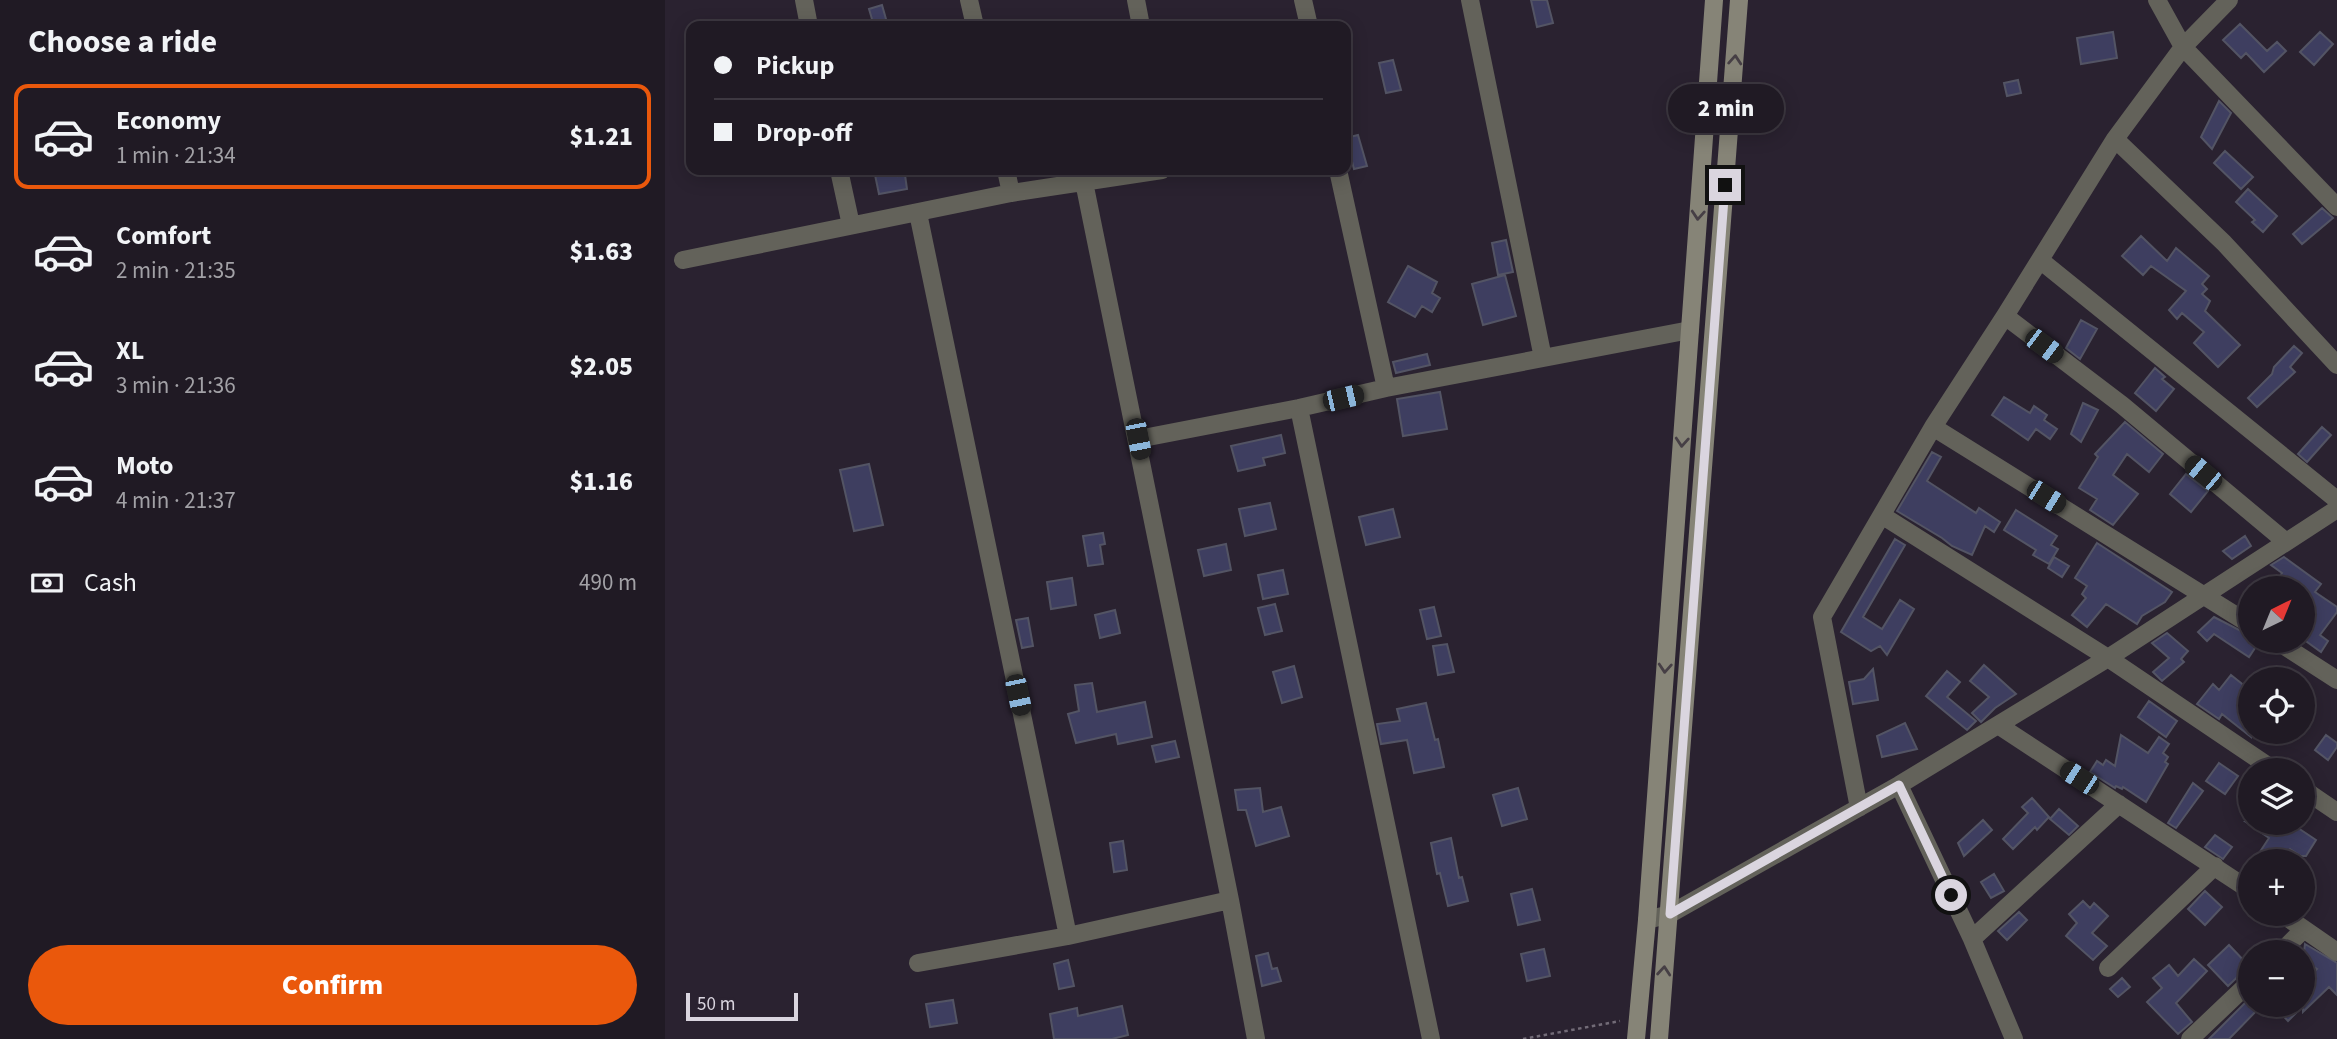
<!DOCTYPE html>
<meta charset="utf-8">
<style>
body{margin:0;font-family:"Source Sans 3",sans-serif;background:#28232c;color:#f1f3f6;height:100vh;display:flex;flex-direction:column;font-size:26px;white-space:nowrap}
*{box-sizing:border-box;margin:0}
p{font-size:23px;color:#a2a1a6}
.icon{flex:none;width:38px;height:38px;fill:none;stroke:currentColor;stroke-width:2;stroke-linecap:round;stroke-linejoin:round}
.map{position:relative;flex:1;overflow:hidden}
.drawer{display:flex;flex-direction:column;background:#201a24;width:665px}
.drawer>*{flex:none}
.banner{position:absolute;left:21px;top:21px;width:665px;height:154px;border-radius:14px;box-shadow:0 4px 18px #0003,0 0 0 2px #3d3841;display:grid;align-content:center;height:154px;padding:0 28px;background:#201a24}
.needle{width:46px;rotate:43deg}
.fabs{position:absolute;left:1573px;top:576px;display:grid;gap:14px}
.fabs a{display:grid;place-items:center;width:77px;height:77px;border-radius:50%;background:#201a24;box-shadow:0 4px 18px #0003,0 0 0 2px #3d3841;font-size:35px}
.scale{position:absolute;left:21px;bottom:18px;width:112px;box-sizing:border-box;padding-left:7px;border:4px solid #dad5df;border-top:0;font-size:19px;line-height:24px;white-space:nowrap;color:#dad5df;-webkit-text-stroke:5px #2a2230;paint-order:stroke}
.end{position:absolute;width:32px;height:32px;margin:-16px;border:9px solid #dad5df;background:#111;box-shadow:0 0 0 4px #111}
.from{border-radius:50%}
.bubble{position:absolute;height:49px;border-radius:24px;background:#201a24;box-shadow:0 4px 18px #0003,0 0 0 2px #3d3841;font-size:23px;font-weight:800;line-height:49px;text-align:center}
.car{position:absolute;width:21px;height:42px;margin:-21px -10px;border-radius:9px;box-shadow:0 0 5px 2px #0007;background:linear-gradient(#222 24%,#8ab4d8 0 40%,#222 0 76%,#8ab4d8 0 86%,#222 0)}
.banner b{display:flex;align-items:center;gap:24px;height:66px;font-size:26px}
.banner b+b{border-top:2px solid #3d3841}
.banner i{width:18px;height:18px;background:#f1f3f6}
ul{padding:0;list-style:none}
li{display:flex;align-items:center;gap:21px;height:105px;margin:0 14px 10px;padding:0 14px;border:4px solid transparent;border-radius:14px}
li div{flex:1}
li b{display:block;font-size:26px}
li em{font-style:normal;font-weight:800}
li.selected{border-color:#ea580c}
li>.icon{width:63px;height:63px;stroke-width:1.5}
h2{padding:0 28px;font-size:32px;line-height:84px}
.pay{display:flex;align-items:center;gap:18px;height:77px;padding:0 28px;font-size:26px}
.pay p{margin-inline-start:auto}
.button{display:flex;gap:14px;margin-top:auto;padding:14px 28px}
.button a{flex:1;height:80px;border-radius:42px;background:#ea580c;color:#fff;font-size:28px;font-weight:800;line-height:80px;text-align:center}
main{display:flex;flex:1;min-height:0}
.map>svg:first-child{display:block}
.building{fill:#3e3e60;stroke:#535464;stroke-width:2}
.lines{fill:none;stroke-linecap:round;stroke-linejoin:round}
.path{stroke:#726b77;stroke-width:2.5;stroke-dasharray:3.5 3.5;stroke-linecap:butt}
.street{stroke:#63625a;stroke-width:18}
.secondary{stroke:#868477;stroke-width:18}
.oneway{stroke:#463f45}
.route{stroke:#dad5df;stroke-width:9}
</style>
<main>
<section class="drawer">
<h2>Choose a ride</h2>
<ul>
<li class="selected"><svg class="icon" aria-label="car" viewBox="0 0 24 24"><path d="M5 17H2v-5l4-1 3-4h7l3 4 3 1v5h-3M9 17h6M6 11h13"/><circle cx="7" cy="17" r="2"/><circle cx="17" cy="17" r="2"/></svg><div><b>Economy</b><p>1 min · 21:34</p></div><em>$1.21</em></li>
<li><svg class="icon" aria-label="car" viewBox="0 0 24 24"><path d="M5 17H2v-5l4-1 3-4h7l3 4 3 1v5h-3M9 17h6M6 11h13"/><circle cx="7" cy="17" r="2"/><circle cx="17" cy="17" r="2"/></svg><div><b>Comfort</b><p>2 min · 21:35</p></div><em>$1.63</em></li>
<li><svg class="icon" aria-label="car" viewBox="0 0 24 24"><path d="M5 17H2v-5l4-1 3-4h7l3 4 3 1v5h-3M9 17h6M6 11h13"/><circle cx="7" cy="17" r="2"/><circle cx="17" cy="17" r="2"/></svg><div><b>XL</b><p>3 min · 21:36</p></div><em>$2.05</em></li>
<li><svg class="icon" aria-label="car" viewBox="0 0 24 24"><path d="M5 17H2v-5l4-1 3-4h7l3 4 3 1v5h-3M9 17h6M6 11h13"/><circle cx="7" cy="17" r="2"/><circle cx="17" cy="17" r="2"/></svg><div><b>Moto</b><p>4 min · 21:37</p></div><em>$1.16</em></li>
</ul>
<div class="pay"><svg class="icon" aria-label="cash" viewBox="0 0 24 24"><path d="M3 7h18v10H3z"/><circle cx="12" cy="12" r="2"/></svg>Cash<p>490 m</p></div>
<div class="button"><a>Confirm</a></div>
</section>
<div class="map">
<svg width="1672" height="1039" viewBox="0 0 1672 1039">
<rect width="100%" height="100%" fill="#2a2230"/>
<!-- building -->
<path class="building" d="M 866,0 L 882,0 L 888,23 L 872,27 Z
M 217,5 L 223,26 L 209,26 L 204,9 Z
M 1575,24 L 1602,51 L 1612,42 L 1621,51 L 1599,72 L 1581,53 L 1576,58 L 1558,40 Z
M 1448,32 L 1452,58 L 1416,64 L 1412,38 Z
M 1655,32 L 1668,44 L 1649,65 L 1635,52 Z
M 728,60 L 736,90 L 721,93 L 714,63 Z
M 1353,80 L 1356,93 L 1342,96 L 1339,83 Z
M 1554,101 L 1566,113 L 1547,149 L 1536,137 Z
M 693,135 L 702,166 L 689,169 L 681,138 Z
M 1560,151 L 1588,177 L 1576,189 L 1549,163 Z
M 209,170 L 232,170 L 233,176 L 240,175 L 242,189 L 214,194 Z
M 1583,189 L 1612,216 L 1598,232 L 1587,222 L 1590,220 L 1571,202 Z
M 1657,208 L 1668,218 L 1637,244 L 1628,234 Z
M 1476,236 L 1502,261 L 1511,248 L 1544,276 L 1537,284 L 1542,289 L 1537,294 L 1545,301 L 1540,311 L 1575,345 L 1553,367 L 1529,343 L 1539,332 L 1517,313 L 1512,319 L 1504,310 L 1521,291 L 1486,266 L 1478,275 L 1457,256 Z
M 841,240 L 848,272 L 833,275 L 827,243 Z
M 743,266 L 772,282 L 767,293 L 775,298 L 767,312 L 757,306 L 750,317 L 723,302 Z
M 840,275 L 851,316 L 818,325 L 807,284 Z
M 1416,320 L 1432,329 L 1415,359 L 1401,348 Z
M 1629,346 L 1637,353 L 1625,367 L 1630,372 L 1592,407 L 1583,398 L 1607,374 L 1609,367 Z
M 762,354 L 765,365 L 731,373 L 728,362 Z
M 1490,368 L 1500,377 L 1497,379 L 1509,389 L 1491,411 L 1470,393 Z
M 775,392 L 782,429 L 738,436 L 732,399 Z
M 1339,397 L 1365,413 L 1369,406 L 1382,415 L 1379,420 L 1392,429 L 1385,439 L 1371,429 L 1363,440 L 1327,415 Z
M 1418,403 L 1433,410 L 1416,442 L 1406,434 Z
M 1460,422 L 1498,454 L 1484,472 L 1462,454 L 1448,475 L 1473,494 L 1448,525 L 1425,510 L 1432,499 L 1414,488 L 1433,457 L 1430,454 Z
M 1657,427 L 1666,435 L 1642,462 L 1633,454 Z
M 616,435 L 620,453 L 598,458 L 600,465 L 573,471 L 566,446 Z
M 1267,452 L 1276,457 L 1262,481 L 1311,513 L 1314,508 L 1335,522 L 1329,532 L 1320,526 L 1307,555 L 1287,546 L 1277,538 L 1232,511 Z
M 204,464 L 218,525 L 189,531 L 175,470 Z
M 1521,474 L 1543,491 L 1526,512 L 1505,494 Z
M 605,503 L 611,529 L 580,536 L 574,509 Z
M 728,509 L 735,537 L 701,545 L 694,517 Z
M 1351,510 L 1392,536 L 1386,545 L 1393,549 L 1384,564 L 1368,555 L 1371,550 L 1339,530 Z
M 438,533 L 440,544 L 435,545 L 438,564 L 423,566 L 418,536 Z
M 1580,536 L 1586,546 L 1567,559 L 1558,551 Z
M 1230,539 L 1240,545 L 1198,617 L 1217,629 L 1235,600 L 1249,609 L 1222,655 L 1215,646 L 1206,651 L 1176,632 Z
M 1432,543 L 1507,592 L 1500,602 L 1477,616 L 1472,624 L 1441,604 L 1422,627 L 1407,615 L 1421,598 L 1417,594 L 1422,586 L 1410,578 Z
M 561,544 L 566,570 L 539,576 L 533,550 Z
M 1389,557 L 1404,566 L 1397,577 L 1383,568 Z
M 1619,557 L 1656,584 L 1650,592 L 1672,607 L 1672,612 L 1655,635 L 1663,641 L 1656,652 L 1638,639 L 1638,632 L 1647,620 L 1638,614 L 1638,588 L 1607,588 L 1617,573 L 1606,565 Z
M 618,570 L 623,594 L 598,599 L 593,575 Z
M 407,578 L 411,605 L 386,609 L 382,582 Z
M 610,604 L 617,631 L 600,635 L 593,608 Z
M 769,607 L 776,636 L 762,639 L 755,610 Z
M 450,610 L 455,633 L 435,638 L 430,615 Z
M 1549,617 L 1586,636 L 1586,641 L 1592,645 L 1584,657 L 1549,634 L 1542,641 L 1533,632 Z
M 363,618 L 368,646 L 357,648 L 351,620 Z
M 1502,633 L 1523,651 L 1516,659 L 1519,662 L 1497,681 L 1488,672 L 1504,658 L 1487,643 Z
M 782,644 L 789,672 L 773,675 L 768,646 Z
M 1319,665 L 1351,694 L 1330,708 L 1316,722 L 1307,713 L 1324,697 L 1305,681 Z
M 629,666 L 637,697 L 617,703 L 608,672 Z
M 1208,669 L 1213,700 L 1188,704 L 1184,682 L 1199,679 Z
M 1282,671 L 1295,682 L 1282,697 L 1311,721 L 1302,730 L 1261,696 Z
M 1566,675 L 1586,691 L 1586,737 L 1557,714 L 1554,719 L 1532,704 L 1548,684 L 1554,690 Z
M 427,683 L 432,712 L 480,702 L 487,737 L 453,744 L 451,734 L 411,743 L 403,714 L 414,711 L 410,685 Z
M 1484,701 L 1512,721 L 1501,737 L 1473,717 Z
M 761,703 L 770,740 L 773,739 L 779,767 L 749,773 L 742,740 L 716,744 L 712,724 L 735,721 L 732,709 Z
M 1240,723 L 1252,749 L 1217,757 L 1212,736 Z
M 1456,735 L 1483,753 L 1494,737 L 1504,744 L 1498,753 L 1503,757 L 1500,762 L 1503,764 L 1481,802 L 1458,787 L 1457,789 L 1451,786 L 1450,788 L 1425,772 L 1432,761 L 1438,765 L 1441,760 L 1450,766 Z
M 1661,735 L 1672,743 L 1672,747 L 1663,760 L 1650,750 Z
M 510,741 L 514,757 L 491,762 L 487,746 Z
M 1554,763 L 1573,776 L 1560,794 L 1541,781 Z
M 1528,783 L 1538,791 L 1511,828 L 1503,823 Z
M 595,788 L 598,812 L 616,807 L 624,836 L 591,846 L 581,810 L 573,810 L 570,790 Z
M 853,788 L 862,819 L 837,826 L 828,795 Z
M 1367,798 L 1384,817 L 1372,830 L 1370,827 L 1348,849 L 1338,839 L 1363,813 L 1357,807 Z
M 1394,809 L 1413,826 L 1404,835 L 1385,819 Z
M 1318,820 L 1327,830 L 1299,856 L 1293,843 Z
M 1581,822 L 1624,822 L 1651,840 L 1641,856 L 1636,856 L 1625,849 L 1617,861 L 1589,861 L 1604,838 Z
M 1550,835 L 1567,847 L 1558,859 L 1540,847 Z
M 786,838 L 794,878 L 797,877 L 803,901 L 783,906 L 775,873 L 772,874 L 766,843 Z
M 458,841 L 462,870 L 449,872 L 445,843 Z
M 1329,874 L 1339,891 L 1326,898 L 1316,882 Z
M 867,889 L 875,920 L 853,925 L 846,894 Z
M 1540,891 L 1557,907 L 1540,925 L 1523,909 Z
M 1418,901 L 1425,908 L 1429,903 L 1443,916 L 1427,933 L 1442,946 L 1428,960 L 1401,936 L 1412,923 L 1404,914 Z
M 1354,912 L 1362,920 L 1342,940 L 1333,931 Z
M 1640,944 L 1672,963 L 1672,995 L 1664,987 L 1638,1012 L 1638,1006 L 1623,1021 L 1607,1004 L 1638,1004 L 1638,984 L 1652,969 L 1638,960 Z
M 1564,945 L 1584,966 L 1563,986 L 1543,965 Z
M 879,949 L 885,976 L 862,981 L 856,954 Z
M 603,953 L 607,969 L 612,968 L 616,981 L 597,986 L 591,956 Z
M 1529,959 L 1542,971 L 1511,1003 L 1527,1022 L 1513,1034 L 1482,1002 L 1497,988 L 1488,978 L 1504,965 L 1513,976 Z
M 403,960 L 409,986 L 394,989 L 389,964 Z
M 1457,978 L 1465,987 L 1453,997 L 1445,989 Z
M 1586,997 L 1586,1004 L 1598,1004 L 1564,1039 L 1544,1039 Z
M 288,1000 L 292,1023 L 265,1027 L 261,1004 Z
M 457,1006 L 463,1035 L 447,1039 L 389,1039 L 385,1014 L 412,1008 L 413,1016 Z"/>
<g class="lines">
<!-- path -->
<path class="path" d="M 858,1039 L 955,1021"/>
<!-- street -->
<path class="street" d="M 139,0 L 144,26
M 304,0 L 310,26
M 471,0 L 476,26
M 638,0 L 644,26
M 805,0 L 878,358
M 1492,0 L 1518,47 L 1672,207
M 1450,139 L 1559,243 L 1672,365
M 174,170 L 186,225
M 341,170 L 346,193
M 673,170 L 721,388
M 419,182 L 565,900 L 591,1039
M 253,213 L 403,936 L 565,900
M 18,260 L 346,193 L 497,170
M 1375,260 L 1672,500
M 1340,316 L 1457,405 L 1620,541
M 634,408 L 766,1039
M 1268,427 L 1586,625
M 473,439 L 634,408 L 721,388 L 1025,330
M 1218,516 L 1443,658 L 1609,770
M 1610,640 L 1672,680
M 1333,725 L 1586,891
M 1234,785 L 1307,939 L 1349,1039
M 1638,789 L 1672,812
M 1194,808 L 1157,617 L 1268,427 L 1340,316 L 1450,139 L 1518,47 L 1564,0
M 1617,914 L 1672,952
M 982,920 L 1005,914 L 1234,785 L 1443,658 L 1672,509
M 1307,939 L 1454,804
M 1616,952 L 1639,929
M 253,963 L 403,936
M 1443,968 L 1550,866
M 1525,1039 L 1586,981"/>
<!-- secondary -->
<path class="secondary" d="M 971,1039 L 982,920 L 1049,0
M 994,1039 L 1074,0"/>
</g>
<!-- one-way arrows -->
<defs><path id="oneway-chevron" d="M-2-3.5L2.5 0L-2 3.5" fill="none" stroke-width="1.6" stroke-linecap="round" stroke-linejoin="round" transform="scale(1.75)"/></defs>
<g class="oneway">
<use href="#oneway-chevron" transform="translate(1070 60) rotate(-86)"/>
<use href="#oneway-chevron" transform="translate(1033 215) rotate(94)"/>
<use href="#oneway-chevron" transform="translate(1017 442) rotate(94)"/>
<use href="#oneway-chevron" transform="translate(1000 668) rotate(94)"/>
<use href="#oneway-chevron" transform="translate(999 971) rotate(-85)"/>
</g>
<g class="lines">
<!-- route -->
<path class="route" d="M 1060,185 L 1005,914 L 1234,785 L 1286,895"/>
</g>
</svg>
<div class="fabs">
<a><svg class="needle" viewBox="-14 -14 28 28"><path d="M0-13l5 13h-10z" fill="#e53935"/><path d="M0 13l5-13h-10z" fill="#a2a1a6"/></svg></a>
<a><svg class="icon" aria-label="locate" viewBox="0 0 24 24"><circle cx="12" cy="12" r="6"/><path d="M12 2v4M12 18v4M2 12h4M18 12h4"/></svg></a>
<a><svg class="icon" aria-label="layers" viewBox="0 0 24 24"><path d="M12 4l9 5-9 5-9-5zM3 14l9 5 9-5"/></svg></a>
<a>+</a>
<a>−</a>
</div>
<div class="scale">50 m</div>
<i class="end from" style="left:1286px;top:895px"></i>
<i class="end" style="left:1060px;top:185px"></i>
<div class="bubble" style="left:1003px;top:84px;width:116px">2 min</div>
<i class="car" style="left:1379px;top:346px;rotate:127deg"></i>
<i class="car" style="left:678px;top:398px;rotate:77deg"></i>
<i class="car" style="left:473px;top:439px;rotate:169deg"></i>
<i class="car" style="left:1538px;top:473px;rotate:310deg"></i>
<i class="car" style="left:1381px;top:497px;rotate:122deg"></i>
<i class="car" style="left:353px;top:695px;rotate:168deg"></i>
<i class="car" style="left:1414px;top:778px;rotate:303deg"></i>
<div class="banner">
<b><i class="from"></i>Pickup</b>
<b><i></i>Drop-off</b>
</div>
</div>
</main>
